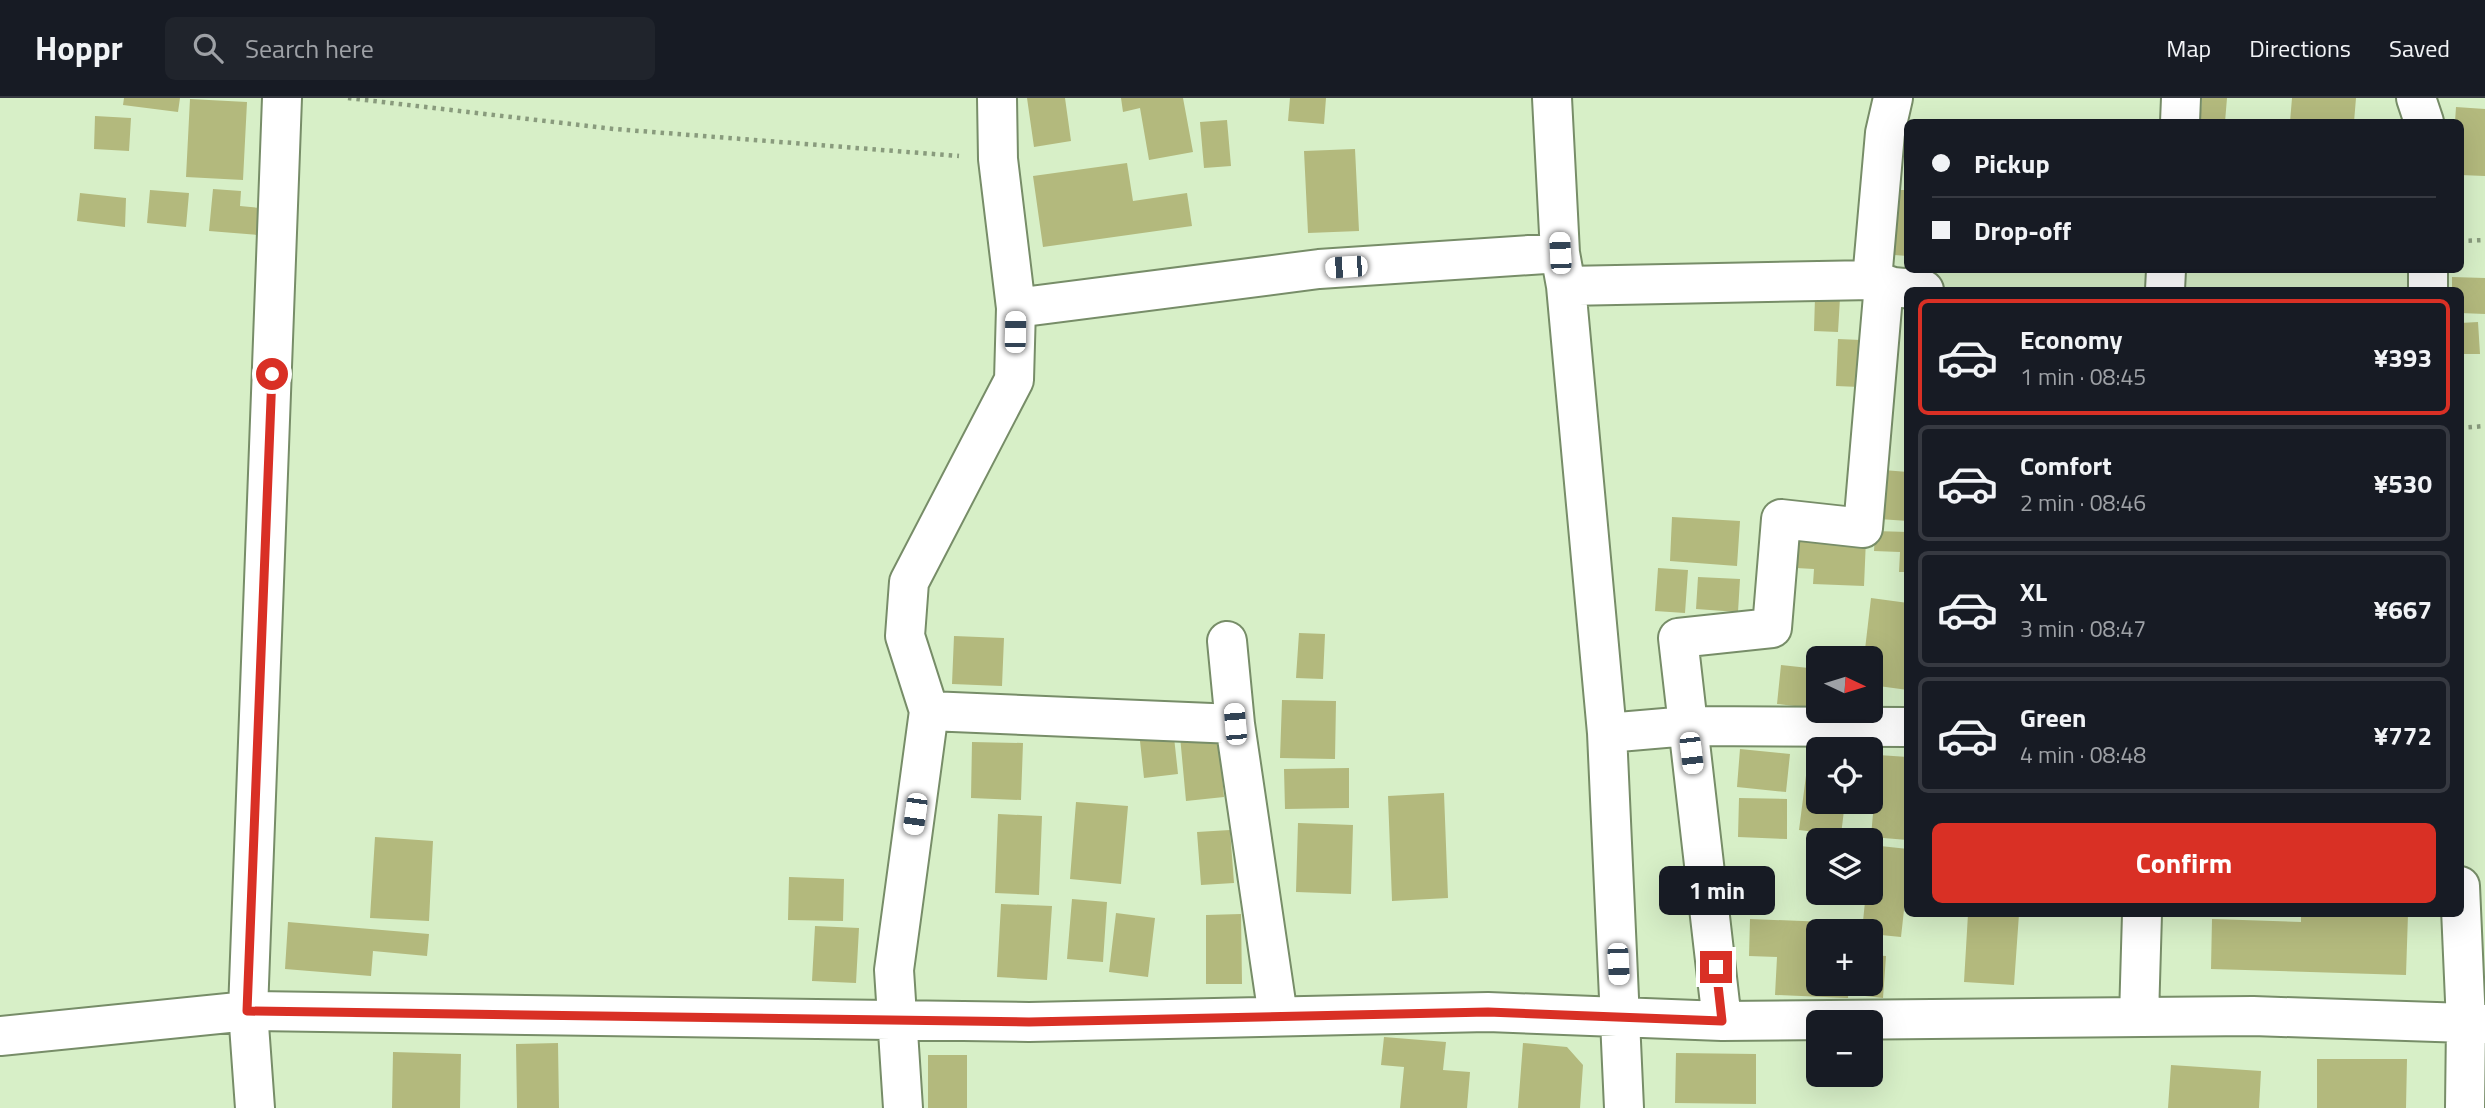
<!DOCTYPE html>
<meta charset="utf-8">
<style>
body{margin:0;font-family:"Titillium Web",sans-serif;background:#20242c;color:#f1f3f6;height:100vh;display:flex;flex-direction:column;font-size:26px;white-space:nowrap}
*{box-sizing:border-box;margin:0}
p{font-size:23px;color:#9ea1a6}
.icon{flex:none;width:38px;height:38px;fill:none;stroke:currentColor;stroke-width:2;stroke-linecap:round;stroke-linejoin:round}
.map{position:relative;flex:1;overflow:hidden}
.drawer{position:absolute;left:1904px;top:189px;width:560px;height:630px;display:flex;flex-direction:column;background:#171b24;border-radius:10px;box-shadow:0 7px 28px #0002}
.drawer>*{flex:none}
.top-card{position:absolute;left:1904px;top:21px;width:560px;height:154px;border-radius:10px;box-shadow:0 7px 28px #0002;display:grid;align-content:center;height:154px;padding:0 28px;background:#171b24}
.needle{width:46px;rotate:94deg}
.buttons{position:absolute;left:1806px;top:548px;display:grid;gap:14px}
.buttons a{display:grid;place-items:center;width:77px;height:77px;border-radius:10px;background:#171b24;box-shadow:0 7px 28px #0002;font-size:35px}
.end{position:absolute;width:32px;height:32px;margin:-16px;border:9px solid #d93025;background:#fff;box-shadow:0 0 0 4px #fff}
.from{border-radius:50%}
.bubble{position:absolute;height:49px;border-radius:10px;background:#171b24;box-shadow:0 7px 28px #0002;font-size:23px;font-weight:700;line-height:49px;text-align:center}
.car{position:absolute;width:21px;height:42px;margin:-21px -10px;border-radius:9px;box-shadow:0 0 5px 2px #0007;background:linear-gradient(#fff 24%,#345 0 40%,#fff 0 76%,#345 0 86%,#fff 0)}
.top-card b{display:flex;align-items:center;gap:24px;height:66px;font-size:26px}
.top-card b+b{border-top:2px solid #363941}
.top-card i{width:18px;height:18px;background:#f1f3f6}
ul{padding:12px 0 0;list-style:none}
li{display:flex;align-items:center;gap:21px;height:116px;margin:0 14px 10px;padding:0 14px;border:4px solid #363941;border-radius:10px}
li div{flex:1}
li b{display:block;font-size:26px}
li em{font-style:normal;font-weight:700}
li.current{border-color:#d93025}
li>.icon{width:63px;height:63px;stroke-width:1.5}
.cta{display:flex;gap:14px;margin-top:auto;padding:14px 28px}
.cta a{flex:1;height:80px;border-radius:10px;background:#d93025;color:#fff;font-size:28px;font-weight:700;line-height:80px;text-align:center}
header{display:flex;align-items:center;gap:42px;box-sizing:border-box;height:98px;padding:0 35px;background:#171b24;border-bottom:2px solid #363941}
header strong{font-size:33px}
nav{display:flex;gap:38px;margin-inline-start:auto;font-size:24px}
.search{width:490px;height:63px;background:#20242c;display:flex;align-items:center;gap:18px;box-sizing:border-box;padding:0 24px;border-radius:10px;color:#9ea1a6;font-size:26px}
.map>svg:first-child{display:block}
.building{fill:#b3b97d}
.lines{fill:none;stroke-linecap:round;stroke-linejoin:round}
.minor-casing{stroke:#778d68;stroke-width:42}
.path{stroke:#899b7d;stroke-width:4.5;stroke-dasharray:3.5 5;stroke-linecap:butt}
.minor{stroke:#fff;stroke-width:38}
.route{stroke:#d93025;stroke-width:9}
</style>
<header>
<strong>Hoppr</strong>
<div class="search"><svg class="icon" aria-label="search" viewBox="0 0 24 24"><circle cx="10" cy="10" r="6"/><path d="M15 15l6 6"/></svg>Search here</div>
<nav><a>Map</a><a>Directions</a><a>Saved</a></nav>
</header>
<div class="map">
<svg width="2485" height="1010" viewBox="0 0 2485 1010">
<rect width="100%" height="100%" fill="#d7efc7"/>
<!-- building -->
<path class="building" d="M 124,0 L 180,0 L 178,14 L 123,7 Z
M 1027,0 L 1065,0 L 1071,43 L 1034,49 Z
M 1121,0 L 1183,0 L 1193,54 L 1149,62 L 1140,10 L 1123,14 Z
M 1290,0 L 1326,0 L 1324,26 L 1288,23 Z
M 2202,0 L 2227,0 L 2225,24 L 2200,24 Z
M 2292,0 L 2356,0 L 2354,24 L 2290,24 Z
M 190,1 L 247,4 L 243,82 L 186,79 Z
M 2456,9 L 2485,11 L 2485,78 L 2460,77 L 2460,24 L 2455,24 Z
M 95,18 L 131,20 L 129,53 L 94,51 Z
M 1227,22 L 1231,68 L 1204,70 L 1200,24 Z
M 1355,51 L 1359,133 L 1308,135 L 1304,53 Z
M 1127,65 L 1133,103 L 1187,95 L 1192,128 L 1043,149 L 1033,78 Z
M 213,91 L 241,93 L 240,108 L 260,110 L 258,137 L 209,133 Z
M 150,92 L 189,95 L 186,129 L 147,125 Z
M 1896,92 L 1908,92 L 1908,158 L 1894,157 Z
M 80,95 L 126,100 L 125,129 L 77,123 Z
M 2452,179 L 2485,180 L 2485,216 L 2460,215 L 2460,192 L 2452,192 Z
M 1815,199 L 1840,200 L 1838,234 L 1814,233 Z
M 2478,224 L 2480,256 L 2460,256 L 2460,225 Z
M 1838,241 L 1861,242 L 1859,289 L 1836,288 Z
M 1883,372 L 1908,374 L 1908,423 L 1879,421 Z
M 1672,419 L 1740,423 L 1737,468 L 1670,463 Z
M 1875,433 L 1908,434 L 1908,474 L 1899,474 L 1900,454 L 1874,453 Z
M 1797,438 L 1866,441 L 1864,488 L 1813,486 L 1814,471 L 1796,470 Z
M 1658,470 L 1688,472 L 1685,515 L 1655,513 Z
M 1698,479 L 1740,481 L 1738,514 L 1696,511 Z
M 1871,500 L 1908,505 L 1908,592 L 1871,587 L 1871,560 L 1864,560 Z
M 1299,535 L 1325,536 L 1323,581 L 1296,580 Z
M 954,538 L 1004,540 L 1002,588 L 952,586 Z
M 1781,567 L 1818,571 L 1818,611 L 1777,606 Z
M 1282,602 L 1336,603 L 1335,661 L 1280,660 Z
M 1218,634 L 1224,699 L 1186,703 L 1180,638 Z
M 1174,639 L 1178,676 L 1144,680 L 1140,643 Z
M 972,644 L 1023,645 L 1021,702 L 971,700 Z
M 1740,651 L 1790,656 L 1786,694 L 1737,689 Z
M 1878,657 L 1908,659 L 1908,742 L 1871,739 Z
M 1808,662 L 1818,663 L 1818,704 L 1845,704 L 1841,737 L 1799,732 Z
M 1349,670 L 1349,710 L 1285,711 L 1284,671 Z
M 1444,695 L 1448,800 L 1392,803 L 1388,698 Z
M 1739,700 L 1787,701 L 1787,741 L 1738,739 Z
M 1076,704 L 1128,708 L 1121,786 L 1070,781 Z
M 998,716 L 1042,718 L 1039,797 L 995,795 Z
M 1298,725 L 1353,727 L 1351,796 L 1296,794 Z
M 1230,732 L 1234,785 L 1201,787 L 1197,734 Z
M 375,739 L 433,743 L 429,823 L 370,820 Z
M 1871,747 L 1908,751 L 1908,776 L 1901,839 L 1871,836 L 1871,833 L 1862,833 L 1866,794 L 1871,794 Z
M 789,779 L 844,781 L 843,823 L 788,822 Z
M 1072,801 L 1107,804 L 1103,864 L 1067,861 Z
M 1001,806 L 1052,808 L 1047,882 L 997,879 Z
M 1116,815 L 1155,820 L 1148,879 L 1109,874 Z
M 1241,816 L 1242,886 L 1206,886 L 1206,817 Z
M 1968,816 L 2019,816 L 2014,887 L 1964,884 Z
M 2301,816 L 2408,816 L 2406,877 L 2211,871 L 2212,821 L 2301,824 Z
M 1750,821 L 1851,825 L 1851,833 L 1818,833 L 1818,886 L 1849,886 L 1848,900 L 1775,897 L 1777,859 L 1749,858 Z
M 288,824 L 429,836 L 427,858 L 373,853 L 371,878 L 285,871 Z
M 815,828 L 859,830 L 856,885 L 812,883 Z
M 1871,857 L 1886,858 L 1883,900 L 1856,897 L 1857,886 L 1871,886 Z
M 1384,939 L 1446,944 L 1443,972 L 1470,974 L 1467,1010 L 1400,1010 L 1404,969 L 1381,967 Z
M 558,945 L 559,1010 L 517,1010 L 516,946 Z
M 1523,945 L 1567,949 L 1583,967 L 1580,1010 L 1518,1010 Z
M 393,954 L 461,956 L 460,1010 L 392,1010 Z
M 1676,955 L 1756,956 L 1756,1006 L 1675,1005 Z
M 928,957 L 967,957 L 967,1010 L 928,1010 Z
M 2317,961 L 2407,961 L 2406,1010 L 2317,1010 Z
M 2171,967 L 2261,973 L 2259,1010 L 2168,1010 Z"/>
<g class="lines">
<!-- minor casing -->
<g class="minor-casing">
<path id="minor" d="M 997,0 L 998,61 L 1016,210
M 1552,0 L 1560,155 L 1566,188 L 1607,635 L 1624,1010
M 1893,0 L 1885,35 L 1872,182 L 1893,189 L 1924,192
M 2416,0 L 2424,24
M 2180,24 L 2181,0
M 1566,188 L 1872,182
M 2165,192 L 2166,172
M 2428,192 L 2428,172
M 1227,543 L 1235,626 L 1278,918
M 929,613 L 1235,626
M 1607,635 L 1688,628 L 1908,629
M 2460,788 L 2466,925 L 2485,926
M 2139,919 L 2142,816
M 1722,923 L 1678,540 L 1772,530 L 1781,421 L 1863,430 L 1884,186
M 0,938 L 248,913 L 1029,924 L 1488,914 L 1722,923 L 2253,918 L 2466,925 L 2465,1010
M 255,1010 L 248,913 L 282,0
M 903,1010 L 894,872 L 929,613 L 905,538 L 909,484 L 1014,282 L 1016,210 L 1319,171 L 1560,155"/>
</g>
<!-- path -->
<path class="path" d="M 348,0 L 614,31 L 959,58
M 2460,143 L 2485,142
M 2460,330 L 2485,328"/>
<!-- minor -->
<use href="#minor" class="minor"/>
</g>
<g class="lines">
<!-- route -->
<path class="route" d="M 272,276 L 247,913 L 1029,924 L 1488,914 L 1722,923 L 1716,869"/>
</g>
</svg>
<div class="buttons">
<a><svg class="needle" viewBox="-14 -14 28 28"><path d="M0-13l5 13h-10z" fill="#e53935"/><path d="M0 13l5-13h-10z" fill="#9ea1a6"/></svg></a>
<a><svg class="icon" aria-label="locate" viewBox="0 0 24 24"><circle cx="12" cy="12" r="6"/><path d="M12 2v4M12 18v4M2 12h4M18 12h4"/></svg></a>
<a><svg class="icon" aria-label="layers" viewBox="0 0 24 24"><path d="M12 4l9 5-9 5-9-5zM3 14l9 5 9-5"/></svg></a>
<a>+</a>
<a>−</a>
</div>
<i class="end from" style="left:272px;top:276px"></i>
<i class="end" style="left:1716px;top:869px"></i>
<div class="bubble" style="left:1659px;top:768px;width:116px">1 min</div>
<i class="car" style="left:1560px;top:155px;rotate:357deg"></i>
<i class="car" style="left:1346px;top:169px;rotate:266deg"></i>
<i class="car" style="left:1015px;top:234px;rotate:1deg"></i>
<i class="car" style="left:1235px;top:626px;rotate:355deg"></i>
<i class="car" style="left:1691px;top:655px;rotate:173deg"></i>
<i class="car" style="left:915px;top:716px;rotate:188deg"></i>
<i class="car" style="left:1618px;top:866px;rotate:177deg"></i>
<div class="top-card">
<b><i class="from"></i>Pickup</b>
<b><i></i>Drop-off</b>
</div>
<section class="drawer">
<ul>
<li class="current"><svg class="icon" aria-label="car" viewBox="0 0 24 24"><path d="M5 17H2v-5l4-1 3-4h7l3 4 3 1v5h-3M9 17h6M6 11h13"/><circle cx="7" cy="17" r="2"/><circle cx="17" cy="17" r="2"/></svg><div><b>Economy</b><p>1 min · 08:45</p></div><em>¥393</em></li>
<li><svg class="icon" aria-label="car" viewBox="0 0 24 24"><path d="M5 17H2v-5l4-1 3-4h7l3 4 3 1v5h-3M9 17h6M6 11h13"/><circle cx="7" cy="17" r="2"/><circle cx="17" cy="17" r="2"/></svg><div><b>Comfort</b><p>2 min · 08:46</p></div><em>¥530</em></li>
<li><svg class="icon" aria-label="car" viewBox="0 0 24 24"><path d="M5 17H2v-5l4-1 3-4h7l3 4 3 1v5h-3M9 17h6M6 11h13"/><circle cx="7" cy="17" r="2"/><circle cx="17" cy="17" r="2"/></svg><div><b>XL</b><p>3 min · 08:47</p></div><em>¥667</em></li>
<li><svg class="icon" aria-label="car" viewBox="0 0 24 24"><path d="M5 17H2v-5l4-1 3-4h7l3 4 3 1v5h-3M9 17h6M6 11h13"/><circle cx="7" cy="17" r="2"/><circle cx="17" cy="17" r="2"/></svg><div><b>Green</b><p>4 min · 08:48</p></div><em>¥772</em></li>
</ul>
<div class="cta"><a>Confirm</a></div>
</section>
</div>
